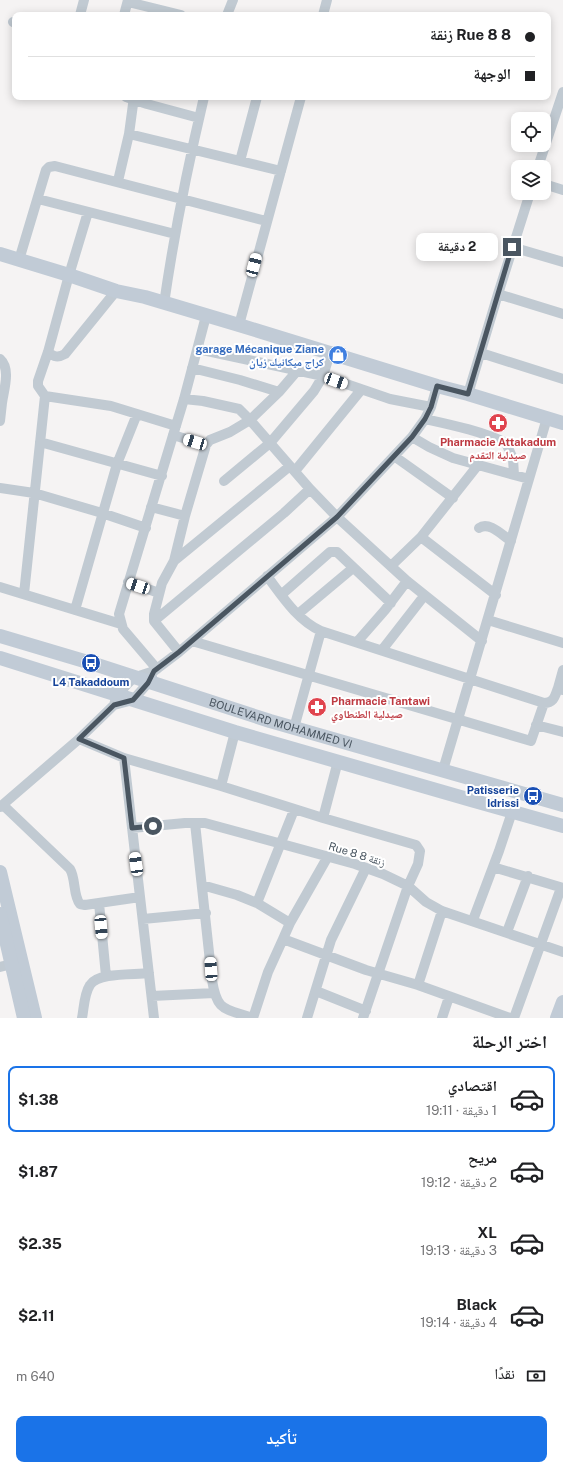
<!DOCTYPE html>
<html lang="ar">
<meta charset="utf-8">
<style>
body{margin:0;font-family:"Public Sans","Noto Naskh Arabic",sans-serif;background:#f2f2f2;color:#202124;direction:rtl;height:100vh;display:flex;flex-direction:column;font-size:15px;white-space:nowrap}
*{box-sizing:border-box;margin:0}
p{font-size:13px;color:#757577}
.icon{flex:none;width:22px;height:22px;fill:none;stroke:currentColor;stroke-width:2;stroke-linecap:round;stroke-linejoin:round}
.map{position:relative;height:1018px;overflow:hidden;direction:ltr}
.side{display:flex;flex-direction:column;background:#fff;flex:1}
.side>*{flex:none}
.top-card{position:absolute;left:12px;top:12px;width:539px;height:88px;border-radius:8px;box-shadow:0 2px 10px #0003;direction:rtl;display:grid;align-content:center;height:88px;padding:0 16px;background:#fff}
.fabs{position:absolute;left:511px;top:112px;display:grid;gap:8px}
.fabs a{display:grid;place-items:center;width:40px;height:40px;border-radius:8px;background:#fff;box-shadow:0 2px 10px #0003;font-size:20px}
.end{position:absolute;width:18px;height:18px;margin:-9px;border:5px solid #4a5661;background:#fff;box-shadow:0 0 0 2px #fff}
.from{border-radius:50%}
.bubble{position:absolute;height:28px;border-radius:8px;background:#fff;box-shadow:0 2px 10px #0003;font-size:13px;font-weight:700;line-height:28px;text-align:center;direction:rtl}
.car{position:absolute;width:12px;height:24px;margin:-12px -6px;border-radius:5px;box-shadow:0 0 3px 1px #0007;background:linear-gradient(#fff 24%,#345 0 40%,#fff 0 76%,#345 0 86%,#fff 0)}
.top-card b{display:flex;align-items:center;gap:14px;height:38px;font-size:15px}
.top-card b+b{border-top:1px solid #e0e0e0}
.top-card i{width:10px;height:10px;background:#202124}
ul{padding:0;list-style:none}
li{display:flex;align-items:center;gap:12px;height:66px;margin:0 8px 6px;padding:0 8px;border:2px solid transparent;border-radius:8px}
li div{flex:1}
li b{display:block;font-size:15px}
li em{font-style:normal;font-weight:700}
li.selected{border-color:#1a73e8}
li>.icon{width:36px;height:36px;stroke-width:1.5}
h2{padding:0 16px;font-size:18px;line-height:48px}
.pay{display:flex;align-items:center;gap:10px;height:44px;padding:0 16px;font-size:15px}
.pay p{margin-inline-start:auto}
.primary-button{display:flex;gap:8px;margin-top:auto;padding:8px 16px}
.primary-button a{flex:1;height:46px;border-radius:8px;background:#1a73e8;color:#fff;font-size:16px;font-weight:700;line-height:46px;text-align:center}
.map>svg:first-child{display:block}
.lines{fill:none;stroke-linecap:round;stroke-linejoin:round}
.street{stroke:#c1cad2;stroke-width:10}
.secondary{stroke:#c1cbd6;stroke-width:14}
.route{stroke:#4a5661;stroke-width:5}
.labels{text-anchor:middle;stroke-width:4;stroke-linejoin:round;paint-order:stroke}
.shop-label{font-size:11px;font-weight:bold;fill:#366cbe;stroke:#fff;text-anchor:end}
.health-label{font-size:11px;font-weight:bold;fill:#be3a42;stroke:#fff}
.transit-label{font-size:11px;font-weight:bold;fill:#164399;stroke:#fff}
.street-label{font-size:11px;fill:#4a5661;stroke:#fff}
</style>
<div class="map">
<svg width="563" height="1018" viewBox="0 0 563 1018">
<rect width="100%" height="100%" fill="#f5f3f3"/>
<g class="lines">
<!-- street -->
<path class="street" d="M 128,2 L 181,15
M 80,15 L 84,0
M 124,15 L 128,0
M 227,15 L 233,0
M 323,15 L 327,0
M 13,22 L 15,23
M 126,97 L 147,104 L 199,118
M 129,134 L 281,171
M 240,161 L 257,97
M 538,167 L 563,92
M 118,181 L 129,134 L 134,97
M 544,184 L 563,190
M 38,199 L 175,234
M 88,212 L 69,275 L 48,352 L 38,381 L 38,386 L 45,396 L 111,406 L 176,426
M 512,247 L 563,262
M 19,260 L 46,170 L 49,167 L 55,166 L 266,221
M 498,294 L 530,193
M 164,304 C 174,234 188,165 204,97
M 239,325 L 301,97
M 198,349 L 323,376 L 390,399 L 431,407
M 48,352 C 54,357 58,358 65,354 L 116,291
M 481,353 L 563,379
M 0,359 C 11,369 4,389 2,403 L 0,403
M 192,368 L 240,380 L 279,392
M 468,394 L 498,294 L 563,314
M 184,399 L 203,401 L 239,409 L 250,420 L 310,489 L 337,517 L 407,581 L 482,641
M 425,419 C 452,425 481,431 506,443 L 513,459 L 514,475
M 0,421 L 2,403
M 173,435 L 206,445
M 412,437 L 429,447 L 453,458 L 529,479
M 40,442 L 162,476
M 394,456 L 453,498
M 295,471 L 361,390
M 224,481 L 270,443 L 314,391 L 323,376 L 330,353
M 0,488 L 34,493 L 102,513 L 146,528
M 151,507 L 185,516
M 479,528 C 489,521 502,535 511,541
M 421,537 L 496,595
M 174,561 L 290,466
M 391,566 L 421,537 L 478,465
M 128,582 L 159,593
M 0,587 L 121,624
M 24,594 L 45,396
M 281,595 L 330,552 L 337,552 L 391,603
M 75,610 L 117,464 L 137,414
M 298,614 L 353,568
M 488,620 L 563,643
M 154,621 L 284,513 L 310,489
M 192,641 L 531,741 L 544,703 L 321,631 C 297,620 282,596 267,576
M 357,642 L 385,610 L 407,581
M 382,650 L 424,596
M 179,652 L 154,621 L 154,614 L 162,583 L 174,561 L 185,516 L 206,445 L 210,440 L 230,432 L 250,420 L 279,392 L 297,371
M 157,669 L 123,629 L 119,614 L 184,399 L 206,316
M 563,670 L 558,688 L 563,690
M 544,703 C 554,703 555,696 558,688
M 114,705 L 117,695 L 133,678 L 154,671 L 179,652 L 337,517 L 412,437 L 425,419 L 431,407 L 437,386
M 536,725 L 563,732
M 294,728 L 321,631
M 79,739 L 124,758 L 221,786 L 323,818 L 416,845 L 420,851 L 418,864 L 408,886 L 363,1018
M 124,758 L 154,1018
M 443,770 L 547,418
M 221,786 L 235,732
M 3,805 L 70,869 C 76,879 73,896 80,904 L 85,905 L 140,897
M 0,807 L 79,739 L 114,705 L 133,700 L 148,683 L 152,677
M 323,818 L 338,761
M 195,823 L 212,980 C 217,1012 224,1008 253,1018
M 132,828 L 185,823 L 205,823 L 355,864 L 383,874 L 408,886 L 426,902 L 442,911 L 563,952
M 493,867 L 563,888
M 202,885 L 237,895 L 257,903 L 290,923
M 99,903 L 106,976
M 257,903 L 294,810
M 143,919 L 206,913
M 473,920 L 499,851 L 512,812
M 507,932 L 528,876
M 283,939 L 290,923 L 327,858
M 0,967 L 12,964
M 418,985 L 442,911
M 316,991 L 366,1011
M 152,996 L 214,993
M 82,1018 C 84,1008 84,994 90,985 C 98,972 134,975 149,973
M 253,1018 L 268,972 L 283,939 L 366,970 L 418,985 L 510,1018
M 307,1018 L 331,940 L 366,868
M 442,1018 L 449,997
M 514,1018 L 561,888"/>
<!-- secondary -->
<g class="secondary">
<path d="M 0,254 L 69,275 L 116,291 L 145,297 L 239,325 L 437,386 L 468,394 L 563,423"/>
<path id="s1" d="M 0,636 L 91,663 L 270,721 L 563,805"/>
<path d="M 0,658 L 235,732 L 471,800 L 563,826"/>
<path d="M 0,872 L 35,1018"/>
<path d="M 0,914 L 24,1018"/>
<path d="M 557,1018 L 563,1002"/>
</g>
</g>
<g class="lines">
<!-- route -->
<path class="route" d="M 153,826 L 132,828 L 124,758 L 79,739 L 114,705 L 133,700 L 148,683 L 154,671 L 179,652 L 337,517 L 412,437 L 425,419 L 431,407 L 437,386 L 468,394 L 512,247"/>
</g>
<!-- icons -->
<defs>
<g id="shop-disc" transform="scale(1)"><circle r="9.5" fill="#3f7fe0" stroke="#fff"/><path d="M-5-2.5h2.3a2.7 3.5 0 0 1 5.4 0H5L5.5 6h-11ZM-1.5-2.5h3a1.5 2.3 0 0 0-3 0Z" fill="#fff"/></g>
<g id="pharmacy-disc" transform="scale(1)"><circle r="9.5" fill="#e0444e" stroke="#fff"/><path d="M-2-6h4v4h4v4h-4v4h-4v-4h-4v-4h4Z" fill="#fff"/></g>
<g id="bus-disc" transform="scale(1)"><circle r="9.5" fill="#1a4fb4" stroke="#fff"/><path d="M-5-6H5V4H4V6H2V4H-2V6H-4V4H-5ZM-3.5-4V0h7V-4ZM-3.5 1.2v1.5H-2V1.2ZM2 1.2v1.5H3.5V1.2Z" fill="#fff"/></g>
</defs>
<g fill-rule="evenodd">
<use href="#shop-disc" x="338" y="355"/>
<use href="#pharmacy-disc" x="498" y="423"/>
<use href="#bus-disc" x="91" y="663"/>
<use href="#pharmacy-disc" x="317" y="707"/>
<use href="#bus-disc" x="533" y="796"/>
</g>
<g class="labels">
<!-- shop labels -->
<g class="shop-label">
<text x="324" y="353">garage Mécanique Ziane<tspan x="324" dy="13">كراج ميكانيك زيان</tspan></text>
</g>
<!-- health labels -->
<g class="health-label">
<text x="498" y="446">Pharmacie Attakadum<tspan x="498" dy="13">صيدلية التقدم</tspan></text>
<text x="331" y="705" text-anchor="start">Pharmacie Tantawi<tspan x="331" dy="13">صيدلية الطنطاوي</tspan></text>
</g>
<!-- transit labels -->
<g class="transit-label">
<text x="91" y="686">L4 Takaddoum</text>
<text x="519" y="794" text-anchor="end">Patisserie<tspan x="519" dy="13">Idrissi</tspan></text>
</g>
<!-- street labels -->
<g class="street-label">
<text dy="4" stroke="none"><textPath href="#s1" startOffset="294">BOULEVARD MOHAMMED VI</textPath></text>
<text transform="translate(357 854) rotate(17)" y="4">Rue 8 8 زنقة</text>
</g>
</g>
</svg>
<div class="fabs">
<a><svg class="icon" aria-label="locate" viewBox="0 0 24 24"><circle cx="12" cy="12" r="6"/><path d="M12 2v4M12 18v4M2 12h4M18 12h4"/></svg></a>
<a><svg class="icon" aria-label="layers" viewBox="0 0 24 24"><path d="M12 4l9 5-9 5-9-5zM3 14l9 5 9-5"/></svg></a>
</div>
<i class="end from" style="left:153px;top:826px"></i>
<i class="end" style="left:512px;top:247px"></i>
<div class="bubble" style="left:416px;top:233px;width:82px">2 دقيقة</div>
<i class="car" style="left:254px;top:265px;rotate:15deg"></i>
<i class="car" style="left:336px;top:381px;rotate:110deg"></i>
<i class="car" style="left:195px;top:442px;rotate:287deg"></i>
<i class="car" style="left:138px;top:586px;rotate:288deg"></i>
<i class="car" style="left:136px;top:864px;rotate:352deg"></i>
<i class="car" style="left:101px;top:927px;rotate:175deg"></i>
<i class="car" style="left:211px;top:969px;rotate:356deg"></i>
<div class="top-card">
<b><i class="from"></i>Rue 8 8 زنقة</b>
<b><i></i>الوجهة</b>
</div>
</div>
<section class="side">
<h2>اختر الرحلة</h2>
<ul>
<li class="selected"><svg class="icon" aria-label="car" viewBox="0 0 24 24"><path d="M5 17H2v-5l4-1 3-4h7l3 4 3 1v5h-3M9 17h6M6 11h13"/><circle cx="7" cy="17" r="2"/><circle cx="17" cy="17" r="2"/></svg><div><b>اقتصادي</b><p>1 دقيقة · 19:11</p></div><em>$1.38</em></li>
<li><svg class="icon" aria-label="car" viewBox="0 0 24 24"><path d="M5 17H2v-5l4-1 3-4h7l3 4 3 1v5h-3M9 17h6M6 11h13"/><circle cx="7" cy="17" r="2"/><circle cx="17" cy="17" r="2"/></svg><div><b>مريح</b><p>2 دقيقة · 19:12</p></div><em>$1.87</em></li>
<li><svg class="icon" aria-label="car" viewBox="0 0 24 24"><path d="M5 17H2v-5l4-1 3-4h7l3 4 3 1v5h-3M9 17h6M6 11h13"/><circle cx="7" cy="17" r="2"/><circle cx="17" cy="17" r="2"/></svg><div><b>XL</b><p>3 دقيقة · 19:13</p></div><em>$2.35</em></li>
<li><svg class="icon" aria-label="car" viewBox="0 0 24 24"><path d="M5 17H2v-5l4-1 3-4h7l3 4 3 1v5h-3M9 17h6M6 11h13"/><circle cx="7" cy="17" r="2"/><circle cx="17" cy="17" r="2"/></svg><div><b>Black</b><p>4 دقيقة · 19:14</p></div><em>$2.11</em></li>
</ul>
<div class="pay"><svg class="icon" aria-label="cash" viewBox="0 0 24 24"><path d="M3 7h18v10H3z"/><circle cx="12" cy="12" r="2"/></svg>نقدًا<p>640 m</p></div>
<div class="primary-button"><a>تأكيد</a></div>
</section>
